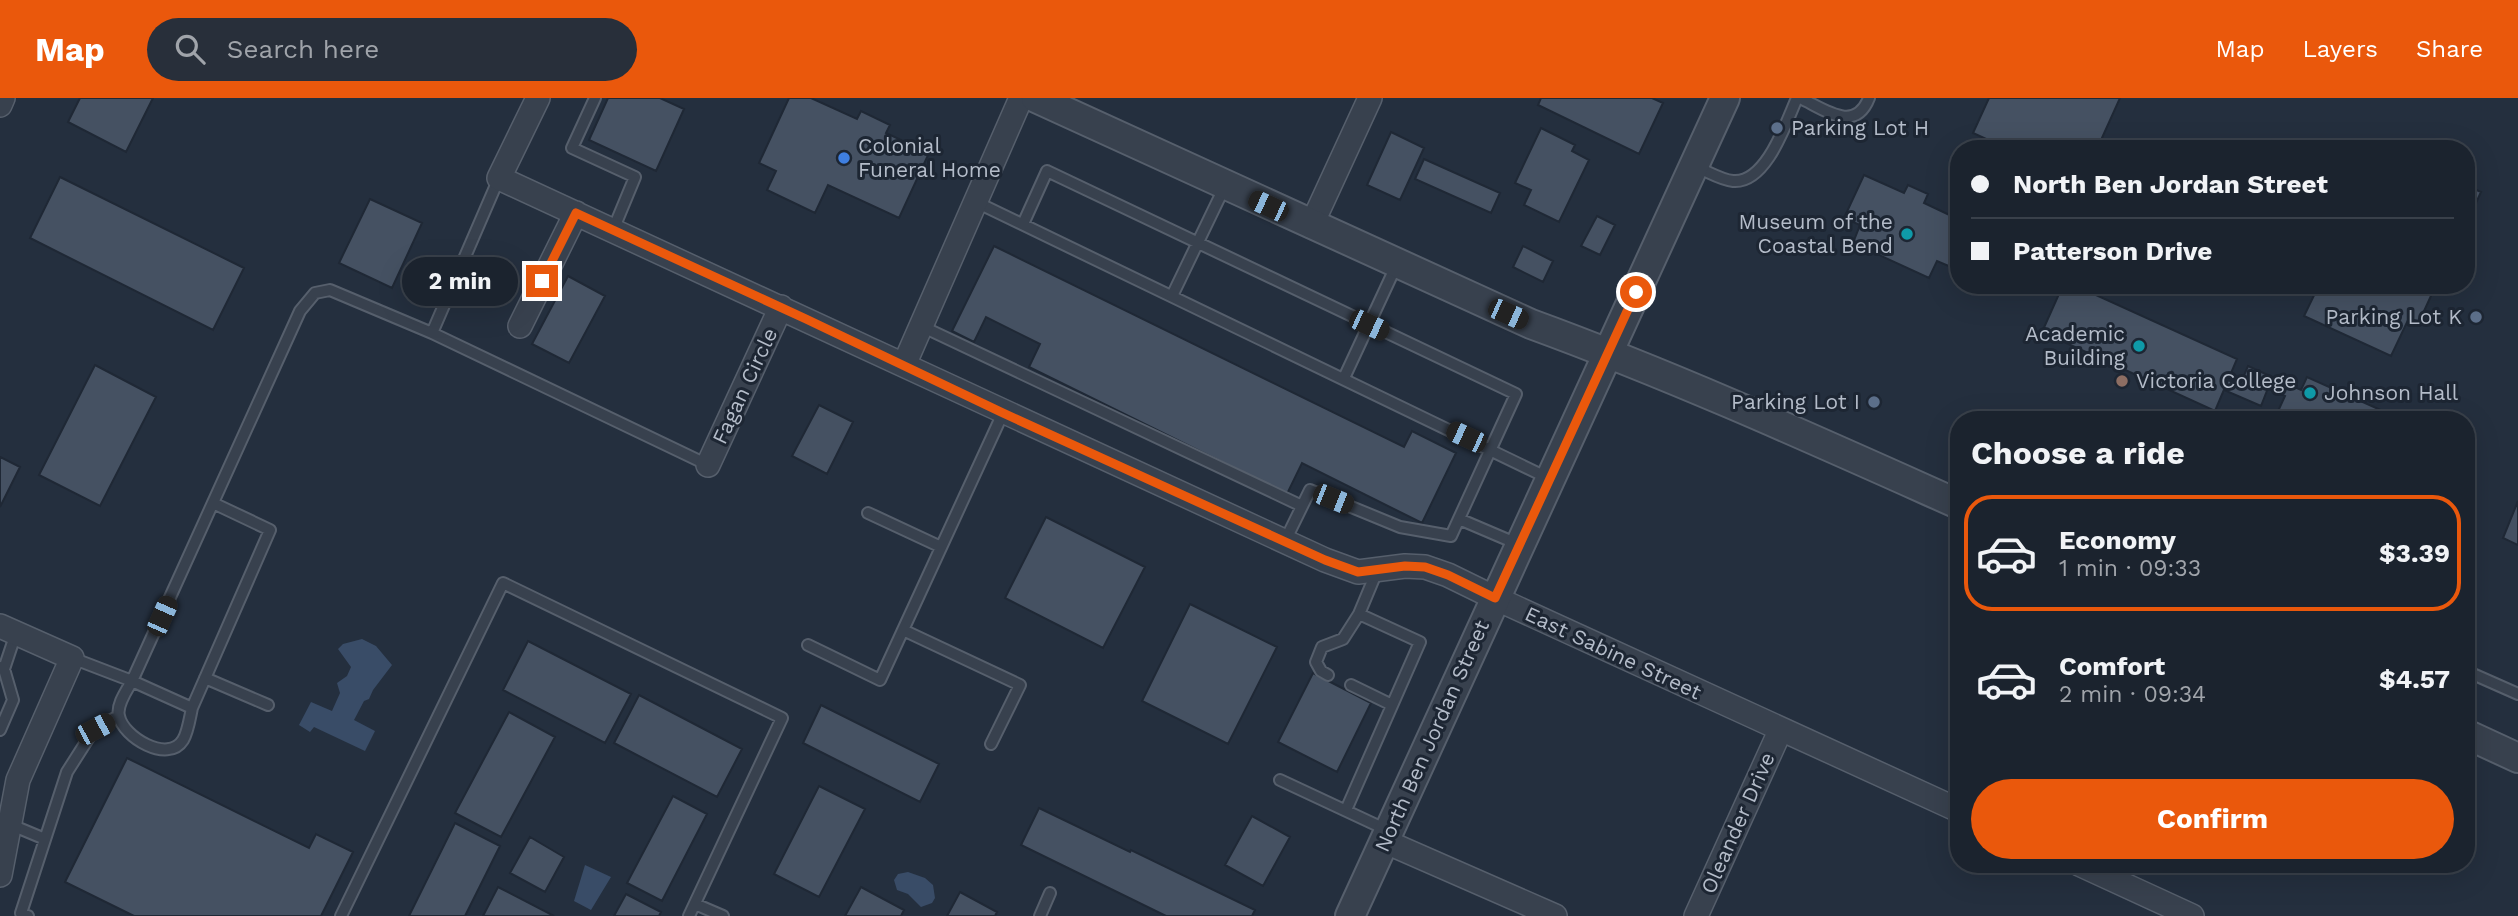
<!DOCTYPE html>
<meta charset="utf-8">
<style>
body{margin:0;font-family:"Work Sans",sans-serif;background:#282f3a;color:#f1f3f6;height:100vh;display:flex;flex-direction:column;font-size:26px;white-space:nowrap}
*{box-sizing:border-box;margin:0}
p{font-size:23px;color:#a0a4aa}
.icon{flex:none;width:38px;height:38px;fill:none;stroke:currentColor;stroke-width:2;stroke-linecap:round;stroke-linejoin:round}
.map{position:relative;flex:1;overflow:hidden}
.side{position:absolute;left:1950px;top:313px;width:525px;height:462px;display:flex;flex-direction:column;background:#1b232e;border-radius:28px;box-shadow:0 7px 28px #0002,0 0 0 2px #39404a}
.side>*{flex:none}
.hud{position:absolute;left:1950px;top:42px;width:525px;height:154px;border-radius:28px;box-shadow:0 7px 28px #0002,0 0 0 2px #39404a;display:grid;align-content:center;height:154px;padding:0 21px;background:#1b232e}
.end{position:absolute;width:32px;height:32px;margin:-16px;border:9px solid #ea580c;background:#fff;box-shadow:0 0 0 4px #fff}
.from{border-radius:50%}
.bubble{position:absolute;height:49px;border-radius:24px;background:#1b232e;box-shadow:0 7px 28px #0002,0 0 0 2px #39404a;font-size:23px;font-weight:700;line-height:49px;text-align:center}
.car{position:absolute;width:21px;height:42px;margin:-21px -10px;border-radius:9px;box-shadow:0 0 5px 2px #0007;background:linear-gradient(#222 24%,#8ab4d8 0 40%,#222 0 76%,#8ab4d8 0 86%,#222 0)}
.hud b{display:flex;align-items:center;gap:24px;height:66px;font-size:26px}
.hud b+b{border-top:2px solid #39404a}
.hud i{width:18px;height:18px;background:#f1f3f6}
ul{padding:0;list-style:none}
li{display:flex;align-items:center;gap:21px;height:116px;margin:0 14px 10px;padding:0 7px;border:4px solid transparent;border-radius:28px}
li div{flex:1}
li b{display:block;font-size:26px}
li em{font-style:normal;font-weight:700}
li.on{border-color:#ea580c}
li>.icon{width:63px;height:63px;stroke-width:1.5}
h2{padding:0 21px;font-size:32px;line-height:84px}
.action{display:flex;gap:14px;margin-top:auto;padding:14px 21px}
.action a{flex:1;height:80px;border-radius:42px;background:#ea580c;color:#fff;font-size:28px;font-weight:700;line-height:80px;text-align:center}
header{display:flex;align-items:center;gap:42px;box-sizing:border-box;height:98px;padding:0 35px;background:#ea580c;color:#fff}
header strong{font-size:33px}
nav{display:flex;gap:38px;margin-inline-start:auto;font-size:24px}
.search{width:490px;height:63px;background:#282f3a;display:flex;align-items:center;gap:18px;box-sizing:border-box;padding:0 24px;border-radius:38px;color:#a0a4aa;font-size:26px}
.map>svg:first-child{display:block}
.water{fill:#394c67}
.building{fill:#455162;stroke:#1f2835;stroke-width:2}
.lines{fill:none;stroke-linecap:round;stroke-linejoin:round}
.service-casing{stroke:#565f6c;stroke-width:14}
.minor-casing{stroke:#565f6c;stroke-width:26}
.tertiary-casing{stroke:#565f6c;stroke-width:32}
.service{stroke:#38414e;stroke-width:10}
.minor{stroke:#38414e;stroke-width:23}
.tertiary{stroke:#38414e;stroke-width:28}
.route{stroke:#ea580c;stroke-width:9}
.service-dot{fill:#5c6f8a;stroke:#1d2633;stroke-width:2.5}
.shop-dot{fill:#3f7fe0;stroke:#1d2633;stroke-width:2.5}
.culture-dot{fill:#0f9aa8;stroke:#1d2633;stroke-width:2.5}
.education-dot{fill:#8d6e63;stroke:#1d2633;stroke-width:2.5}
.labels{text-anchor:middle;stroke-width:6;stroke-linejoin:round;paint-order:stroke}
.poi-label{font-size:21px;fill:#b4bcc9;stroke:#1d2633;text-anchor:start}
.street-label{font-size:21px;fill:#b4bcc9;stroke:#1d2633}
</style>
<header>
<strong>Map</strong>
<div class="search"><svg class="icon" aria-label="search" viewBox="0 0 24 24"><circle cx="10" cy="10" r="6"/><path d="M15 15l6 6"/></svg>Search here</div>
<nav><a>Map</a><a>Layers</a><a>Share</a></nav>
</header>
<div class="map">
<svg width="2518" height="818" viewBox="0 0 2518 818">
<rect width="100%" height="100%" fill="#242f3e"/>
<!-- water -->
<path class="water" d="M 362,541 L 376,548 L 392,567 L 373,592 L 369,601 L 364,603 L 354,622 L 375,633 L 365,653 L 314,629 L 310,634 L 299,627 L 311,604 L 332,613 L 340,595 L 337,585 L 347,578 L 351,569 L 338,551 L 343,546 Z
M 585,767 L 611,779 L 591,812 L 574,803 Z
M 908,774 L 925,780 L 933,787 L 935,800 L 932,805 L 921,809 L 908,796 L 897,792 L 894,782 L 898,776 Z"/>
<!-- building -->
<path class="building" d="M 80,0 L 153,0 L 126,54 L 68,24 Z
M 608,0 L 660,0 L 684,11 L 656,73 L 589,42 Z
M 789,0 L 811,0 L 857,21 L 861,13 L 890,27 L 886,35 L 929,55 L 899,120 L 828,87 L 815,115 L 767,92 L 776,73 L 759,65 Z
M 1541,0 L 1652,0 L 1663,5 L 1639,56 L 1538,7 Z
M 1989,0 L 2120,0 L 2097,51 L 2008,51 L 1973,35 Z
M 1541,30 L 1575,47 L 1572,53 L 1589,62 L 1559,124 L 1524,107 L 1531,92 L 1515,85 Z
M 1391,34 L 1424,50 L 1400,102 L 1367,87 Z
M 1424,61 L 1500,95 L 1491,115 L 1415,81 Z
M 1864,77 L 1904,95 L 1908,87 L 1928,96 L 1924,105 L 1958,121 L 1958,154 L 1951,169 L 1937,163 L 1929,180 L 1853,145 L 1860,127 L 1844,120 Z
M 60,79 L 244,170 L 213,232 L 30,140 Z
M 2466,87 L 2481,94 L 2471,116 L 2466,114 Z
M 370,101 L 422,125 L 392,190 L 339,165 Z
M 1597,118 L 1615,127 L 1600,157 L 1581,148 Z
M 994,148 L 1404,349 L 1412,333 L 1456,355 L 1422,425 L 1302,365 L 1287,396 L 1029,269 L 1040,246 L 986,219 L 974,244 L 952,233 Z
M 1523,148 L 1553,163 L 1543,184 L 1513,169 Z
M 568,178 L 605,198 L 569,265 L 532,246 Z
M 2063,187 L 2074,187 L 2237,261 L 2215,313 L 2042,234 Z
M 2319,187 L 2436,187 L 2419,224 L 2409,220 L 2391,258 L 2304,218 Z
M 95,267 L 156,299 L 100,408 L 39,377 Z
M 2248,268 L 2301,292 L 2307,279 L 2403,322 L 2274,322 L 2285,298 L 2268,290 L 2261,308 L 2224,292 L 2228,282 L 2240,287 Z
M 819,307 L 853,324 L 827,376 L 792,358 Z
M 0,359 L 20,369 L 0,409 Z
M 2518,403 L 2518,447 L 2503,440 Z
M 1046,419 L 1145,469 L 1103,550 L 1005,500 Z
M 1190,506 L 1277,549 L 1228,646 L 1142,603 Z
M 528,543 L 631,596 L 605,645 L 503,592 Z
M 1313,575 L 1371,605 L 1337,674 L 1278,644 Z
M 639,597 L 742,651 L 717,699 L 614,645 Z
M 821,607 L 939,666 L 920,704 L 803,645 Z
M 509,614 L 555,639 L 501,739 L 455,715 Z
M 127,660 L 309,750 L 316,736 L 353,754 L 321,818 L 134,818 L 65,784 Z
M 819,688 L 865,711 L 819,799 L 774,776 Z
M 673,698 L 707,716 L 662,803 L 627,785 Z
M 1039,710 L 1130,754 L 1131,752 L 1255,812 L 1252,818 L 1166,818 L 1021,747 Z
M 1252,718 L 1290,739 L 1263,788 L 1225,767 Z
M 455,725 L 500,748 L 465,818 L 409,818 Z
M 530,739 L 564,759 L 545,794 L 510,775 Z
M 498,789 L 554,818 L 483,818 Z
M 861,789 L 904,812 L 901,818 L 845,818 Z
M 960,794 L 997,814 L 995,818 L 947,818 Z
M 626,796 L 661,814 L 659,818 L 614,818 Z"/>
<g class="lines">
<!-- service casing -->
<g class="service-casing">
<path id="service" d="M 595,0 L 572,50 L 635,79 L 613,132
M 1800,0 C 1824,11 1855,36 1869,0
M 1696,69 C 1707,73 1721,82 1733,83 C 1766,86 1786,25 1797,0
M 976,104 L 1550,381
M 1023,126 L 1047,73 L 1516,296 L 1451,438 L 1400,429 L 1310,392 L 1285,443
M 1172,198 L 1225,88
M 921,228 L 1302,408
M 432,235 L 708,367
M 1344,280 L 1397,166
M 868,415 L 941,449
M 1459,421 L 1520,447
M 808,547 L 880,582 L 903,532
M 72,560 L 132,583 L 300,213 L 315,195 L 330,192 L 432,235 L 499,80
M 0,569 L 4,571 L 13,602 L 0,632
M 4,571 L 16,535
M 2466,573 L 2518,596
M 1328,577 L 1321,573 L 1316,564 L 1322,549 L 1343,541 L 1359,516
M 205,580 L 268,607
M 132,583 L 192,610 C 190,619 188,634 183,642 C 168,666 123,639 119,618 C 116,607 127,592 132,583 Z
M 1351,587 L 1392,607
M 192,610 L 270,432 L 213,405
M 991,646 L 1020,587 L 903,532 L 1003,315
M 1280,682 L 1387,732
M 1346,712 L 1420,544 L 1359,516 L 1377,473
M 9,726 L 45,741
M 695,806 L 723,818
M 28,818 L 21,815 L 67,674 L 95,630 L 119,618
M 341,818 L 503,485 L 782,620 L 689,818
M 1040,818 L 1050,795"/>
</g>
<!-- minor casing -->
<g class="minor-casing">
<path id="minor" d="M 538,0 L 499,80 L 1325,462 L 1358,474 L 1405,468 L 1425,469 L 1448,477 L 1495,500 L 1958,712
M 0,7 L 3,0
M 1311,128 L 1370,0
M 520,228 L 576,115
M 904,267 L 1021,0
M 708,367 L 781,209
M 0,528 L 72,560 L 18,682 L 0,777
M 1384,743 L 1555,818
M 2079,766 L 2192,818
M 1696,818 L 1780,633"/>
</g>
<!-- tertiary casing -->
<g class="tertiary-casing">
<path id="tertiary" d="M 1036,0 L 1531,226 C 1676,279 1817,343 1958,406
M 2466,636 L 2518,660
M 1350,818 L 1725,0"/>
</g>
<!-- service -->
<use href="#service" class="service"/>
<!-- minor -->
<use href="#minor" class="minor"/>
<!-- tertiary -->
<use href="#tertiary" class="tertiary"/>
</g>
<g class="lines">
<!-- route -->
<path class="route" d="M 542,183 L 576,115 L 806,221 L 1003,315 L 1325,462 L 1358,474 L 1405,468 L 1425,469 L 1448,477 L 1495,500 L 1636,194"/>
</g>
<!-- markers -->
<g class="service-dot">
<circle cx="1777" cy="30" r="7"/>
<circle cx="2476" cy="219" r="7"/>
<circle cx="1874" cy="304" r="7"/>
</g>
<circle class="shop-dot" cx="844" cy="60" r="7"/>
<g class="culture-dot">
<circle cx="1907" cy="136" r="7"/>
<circle cx="2139" cy="248" r="7"/>
<circle cx="2310" cy="295" r="7"/>
</g>
<circle class="education-dot" cx="2122" cy="283" r="7"/>
<g class="labels">
<!-- poi labels -->
<g class="poi-label">
<text x="1791" y="37">Parking Lot H</text>
<text x="858" y="55">Colonial<tspan x="858" dy="24">Funeral Home</tspan></text>
<text x="1893" y="131" text-anchor="end">Museum of the<tspan x="1893" dy="24">Coastal Bend</tspan></text>
<text x="2462" y="226" text-anchor="end">Parking Lot K</text>
<text x="2125" y="243" text-anchor="end">Academic<tspan x="2125" dy="24">Building</tspan></text>
<text x="2136" y="290">Victoria College</text>
<text x="2324" y="302">Johnson Hall</text>
<text x="1860" y="311" text-anchor="end">Parking Lot I</text>
</g>
<!-- street labels -->
<g class="street-label">
<text transform="translate(745 288) rotate(-65)" y="7">Fagan Circle</text>
<text transform="translate(1613 555) rotate(25)" y="7">East Sabine Street</text>
<text transform="translate(1432 638) rotate(-66)" y="7">North Ben Jordan Street</text>
<text transform="translate(1738 725) rotate(-66)" y="7">Oleander Drive</text>
</g>
</g>
</svg>
<i class="end from" style="left:1636px;top:194px"></i>
<i class="end" style="left:542px;top:183px"></i>
<div class="bubble" style="left:402px;top:159px;width:116px">2 min</div>
<i class="car" style="left:1268px;top:108px;rotate:295deg"></i>
<i class="car" style="left:1508px;top:216px;rotate:114deg"></i>
<i class="car" style="left:1369px;top:227px;rotate:115deg"></i>
<i class="car" style="left:1466px;top:339px;rotate:295deg"></i>
<i class="car" style="left:1333px;top:401px;rotate:112deg"></i>
<i class="car" style="left:162px;top:518px;rotate:24deg"></i>
<i class="car" style="left:95px;top:631px;rotate:62deg"></i>
<div class="hud">
<b><i class="from"></i>North Ben Jordan Street</b>
<b><i></i>Patterson Drive</b>
</div>
<section class="side">
<h2>Choose a ride</h2>
<ul>
<li class="on"><svg class="icon" aria-label="car" viewBox="0 0 24 24"><path d="M5 17H2v-5l4-1 3-4h7l3 4 3 1v5h-3M9 17h6M6 11h13"/><circle cx="7" cy="17" r="2"/><circle cx="17" cy="17" r="2"/></svg><div><b>Economy</b><p>1 min · 09:33</p></div><em>$3.39</em></li>
<li><svg class="icon" aria-label="car" viewBox="0 0 24 24"><path d="M5 17H2v-5l4-1 3-4h7l3 4 3 1v5h-3M9 17h6M6 11h13"/><circle cx="7" cy="17" r="2"/><circle cx="17" cy="17" r="2"/></svg><div><b>Comfort</b><p>2 min · 09:34</p></div><em>$4.57</em></li>
</ul>
<div class="action"><a>Confirm</a></div>
</section>
</div>
